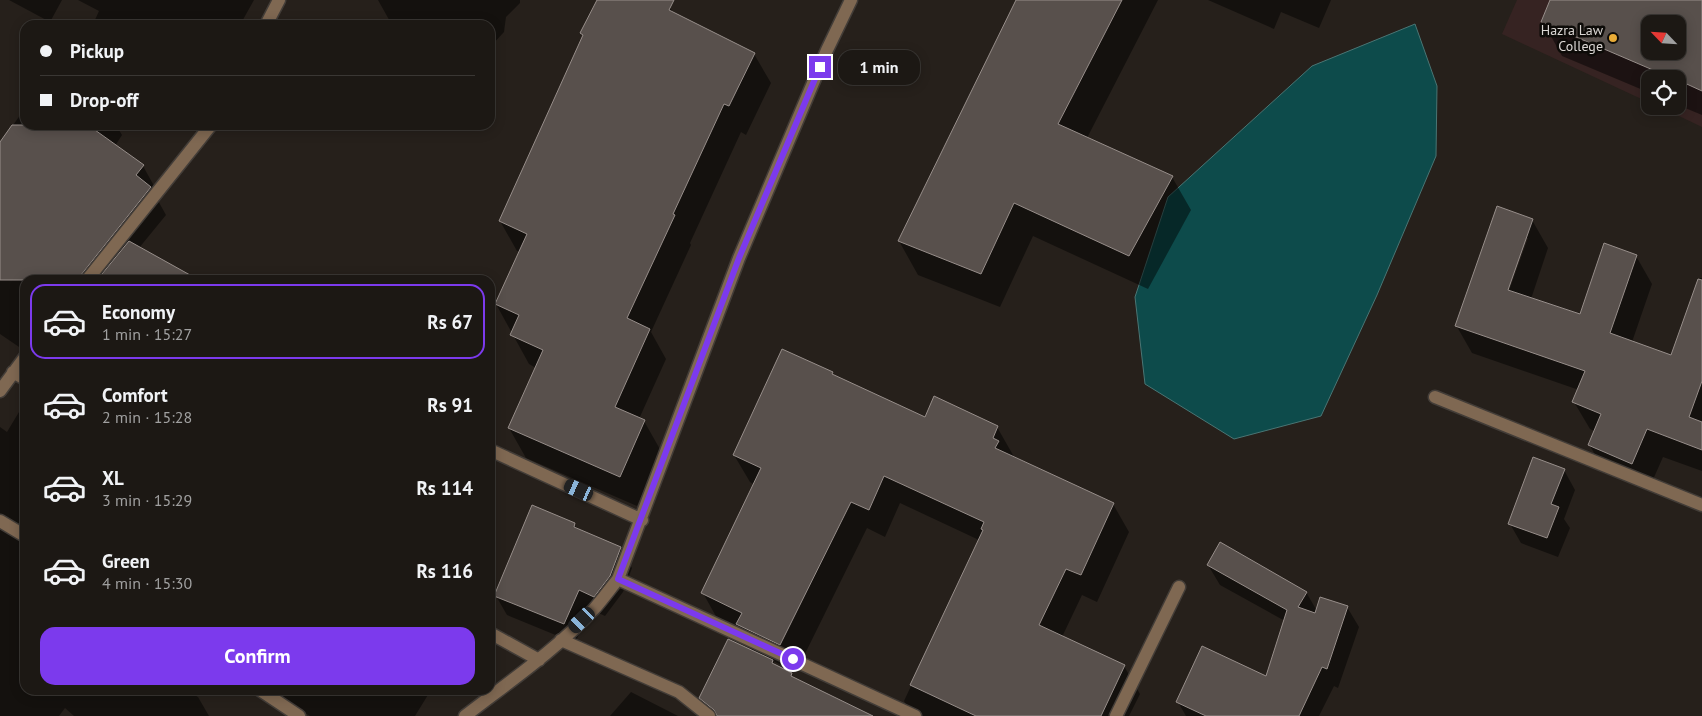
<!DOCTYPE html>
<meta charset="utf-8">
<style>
body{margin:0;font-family:"PT Sans",sans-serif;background:#292522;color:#f1f3f6;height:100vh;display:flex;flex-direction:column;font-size:19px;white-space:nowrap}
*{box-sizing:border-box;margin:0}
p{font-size:16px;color:#a0a0a0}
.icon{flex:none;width:28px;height:28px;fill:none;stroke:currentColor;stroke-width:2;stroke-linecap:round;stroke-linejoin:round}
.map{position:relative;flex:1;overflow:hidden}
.panel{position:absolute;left:20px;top:275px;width:475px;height:420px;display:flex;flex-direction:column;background:#1c1814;border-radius:15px;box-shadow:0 2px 12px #0003,0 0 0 1px #3a3734}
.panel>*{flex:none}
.banner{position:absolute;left:20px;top:20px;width:475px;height:110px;border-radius:15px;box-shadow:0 2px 12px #0003,0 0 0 1px #3a3734;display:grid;align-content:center;height:110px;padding:0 20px;background:#1c1814}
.needle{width:32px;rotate:295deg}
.controls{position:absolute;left:1641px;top:15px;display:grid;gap:10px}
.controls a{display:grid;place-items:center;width:45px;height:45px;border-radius:10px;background:#1c1814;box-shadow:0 2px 12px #0003,0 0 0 1px #3a3734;font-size:25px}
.end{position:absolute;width:22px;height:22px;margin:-11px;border:6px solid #7c3aed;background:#fff;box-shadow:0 0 0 2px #fff}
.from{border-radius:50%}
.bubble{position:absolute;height:35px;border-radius:15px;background:#1c1814;box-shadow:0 2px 12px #0003,0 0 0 1px #3a3734;font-size:16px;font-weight:600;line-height:35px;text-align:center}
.car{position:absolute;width:15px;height:30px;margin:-15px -8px;border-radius:6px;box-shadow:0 0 4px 1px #0007;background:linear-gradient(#222 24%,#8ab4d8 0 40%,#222 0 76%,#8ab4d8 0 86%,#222 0)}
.banner b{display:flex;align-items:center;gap:18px;height:48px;font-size:19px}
.banner b+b{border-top:1px solid #3a3734}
.banner i{width:12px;height:12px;background:#f1f3f6}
ul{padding:9px 0 0;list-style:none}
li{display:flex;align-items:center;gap:15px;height:75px;margin:0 10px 8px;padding:0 10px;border:2px solid transparent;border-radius:15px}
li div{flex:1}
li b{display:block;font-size:19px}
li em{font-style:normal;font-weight:600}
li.current{border-color:#7c3aed}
li>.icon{width:45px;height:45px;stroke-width:1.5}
.cta{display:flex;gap:10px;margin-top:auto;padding:10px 20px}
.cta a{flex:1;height:58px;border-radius:15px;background:#7c3aed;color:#fff;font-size:20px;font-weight:600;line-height:58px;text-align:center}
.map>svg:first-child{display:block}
.education{fill:#362322;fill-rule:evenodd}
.water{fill:#0d4b4b;stroke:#4a7574}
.shadow{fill:#0007;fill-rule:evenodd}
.building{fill:#58504c;stroke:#978e8a;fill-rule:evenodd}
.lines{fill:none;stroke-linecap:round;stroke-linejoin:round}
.minor-casing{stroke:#433d38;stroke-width:15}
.minor{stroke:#7f6852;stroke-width:12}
.route{stroke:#7c3aed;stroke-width:6}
.poi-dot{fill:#e8ab37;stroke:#0d0b08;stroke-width:2}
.labels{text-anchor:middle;stroke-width:5;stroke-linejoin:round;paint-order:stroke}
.poi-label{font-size:14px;fill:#dad6d3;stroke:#0d0b08;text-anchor:end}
</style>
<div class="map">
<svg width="1702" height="716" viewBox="0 0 1702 716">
<rect width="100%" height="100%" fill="#26201b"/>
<!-- education -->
<path class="education" d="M 1517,0 L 1702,0 L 1702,127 L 1658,106 L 1678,106 L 1678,79 L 1650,79 L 1650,103 L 1502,34 ZM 1650,24 L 1678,24 L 1678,51 L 1650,51 Z"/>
<!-- water -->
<path class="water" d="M 1415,24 L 1437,86 L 1436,156 L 1377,295 L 1321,416 L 1234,439 L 1145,384 L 1135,297 L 1168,197 L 1312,66 Z"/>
<!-- shadow -->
<path class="shadow" d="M 9,0 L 62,0 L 50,22 Z
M 78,0 L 254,0 L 240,25 L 95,25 L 94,22 L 99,11 Z
M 378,0 L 520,0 L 520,3 L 506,17 L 504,32 L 491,46 L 490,59 L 490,25 L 392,25 Z
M 598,0 L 656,0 L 670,7 L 673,13 L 754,54 L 771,83 L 746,135 L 741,132 L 690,243 L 691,245 L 651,332 L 666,359 L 639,419 L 644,421 L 661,451 L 637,506 L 526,458 L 509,428 L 536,368 L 529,364 L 496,304 L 520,252 L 517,251 L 500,221 L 583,36 L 581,33 Z
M 1018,0 L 1158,0 L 1087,138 L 1172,177 L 1191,210 L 1148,289 L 1033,236 L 1000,307 L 918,275 L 899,241 Z
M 1208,0 L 1331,0 L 1319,28 L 1281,12 L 1274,29 Z
M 1552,0 L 1702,0 L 1702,115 L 1678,105 L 1678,79 L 1650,79 L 1650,93 L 1562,56 L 1543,22 ZM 1650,24 L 1678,24 L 1678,51 L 1650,51 Z
M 25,108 L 25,125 L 116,125 L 122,135 L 115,146 L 143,166 L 158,193 L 156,197 L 166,215 L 139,248 L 192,280 L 25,280 L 25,351 L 0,334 L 0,144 Z
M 1532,220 L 1548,248 L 1531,299 L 1581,316 L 1636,256 L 1652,284 L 1632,342 L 1672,356 L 1700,278 L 1702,278 L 1702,471 L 1663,457 L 1648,491 L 1605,472 L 1589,444 L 1594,431 L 1590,429 L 1574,402 L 1579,390 L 1472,353 L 1456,325 ZM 1525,238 L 1528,238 L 1507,296 L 1505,295 Z
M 783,350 L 832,373 L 834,377 L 925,419 L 997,427 L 1013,455 L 1013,456 L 1113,504 L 1129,532 L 1097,602 L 1082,595 L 1062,637 L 1124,666 L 1140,694 L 1129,716 L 913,716 L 904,701 L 979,540 L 900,503 L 885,537 L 867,528 L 796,672 L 773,661 L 776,667 L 791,674 L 794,678 L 870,716 L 711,716 L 700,697 L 753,652 L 741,632 L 718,620 L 703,593 L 755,485 L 750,482 L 734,455 Z
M 25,402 L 25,690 L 186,690 L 198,697 L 209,716 L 74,716 L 65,708 L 59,716 L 0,716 L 0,427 L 7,432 Z
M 1564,470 L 1575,490 L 1564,519 L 1570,528 L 1558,557 L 1521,543 L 1510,524 Z
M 574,524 L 578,530 L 620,548 L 632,568 L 623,592 L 605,616 L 590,609 L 575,643 L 507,615 L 496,596 Z
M 1208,565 L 1306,592 L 1317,611 L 1347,607 L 1359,627 L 1338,688 L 1334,686 L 1319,716 L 1186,716 L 1178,702 L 1267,677 L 1285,621 L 1220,585 Z
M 269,690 L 431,690 L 415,716 L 310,716 Z
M 631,692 L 678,716 L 610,716 Z"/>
<!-- building -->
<path class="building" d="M 597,0 L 674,0 L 669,10 L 755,53 L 729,106 L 724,104 L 673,214 L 675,215 L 627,318 L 650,329 L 615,407 L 645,420 L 620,477 L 508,428 L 543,350 L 510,335 L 519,315 L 495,304 L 527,234 L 499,221 L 583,35 L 580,33 Z
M 1016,0 L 1122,0 L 1058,124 L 1173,176 L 1129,256 L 1014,203 L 981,274 L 898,241 Z
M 1550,0 L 1702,0 L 1702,91 L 1678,80 L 1678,79 L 1674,79 L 1541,22 ZM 1650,24 L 1678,24 L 1678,51 L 1650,51 Z
M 12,125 L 88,125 L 144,165 L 136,175 L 151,187 L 81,275 L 79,280 L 0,280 L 0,142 Z
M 1497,206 L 1533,219 L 1508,290 L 1580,314 L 1604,243 L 1637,255 L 1610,333 L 1671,355 L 1698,279 L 1702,280 L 1702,381 L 1689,417 L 1702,422 L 1702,450 L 1647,429 L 1632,464 L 1588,445 L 1601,414 L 1572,402 L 1585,371 L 1455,326 Z
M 129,241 L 199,280 L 97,280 Z
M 782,349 L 833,372 L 832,374 L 925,417 L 934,396 L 998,426 L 993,438 L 999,441 L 995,448 L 1114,503 L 1081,575 L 1066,569 L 1039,625 L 1125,665 L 1101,716 L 976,716 L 910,685 L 983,530 L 981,529 L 984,522 L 884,476 L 869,510 L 851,502 L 780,645 L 736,624 L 742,613 L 701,593 L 761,468 L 733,455 Z
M 1533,457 L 1565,469 L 1551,504 L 1559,507 L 1547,538 L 1508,524 Z
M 532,505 L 575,523 L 574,527 L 621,547 L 610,576 L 594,597 L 579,590 L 564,624 L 494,596 Z
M 1220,542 L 1307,592 L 1298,607 L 1315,613 L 1320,597 L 1348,606 L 1327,669 L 1322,667 L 1299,716 L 1206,716 L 1176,702 L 1202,646 L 1266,676 L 1287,610 L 1207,565 Z
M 728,639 L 773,660 L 772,663 L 792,673 L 791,676 L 873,716 L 717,716 L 714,710 L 699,698 Z"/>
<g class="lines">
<!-- minor casing -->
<g class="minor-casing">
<path id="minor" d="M 266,25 L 279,0
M 87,280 L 211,125
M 13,372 L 25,379
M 0,391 L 25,357
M 1435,397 L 1702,505
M 490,450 L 642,520
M 0,521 L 25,536
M 618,579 L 915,716
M 490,633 L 539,660
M 561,640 L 679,692 L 709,716
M 260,690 L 299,716
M 465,716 C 509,682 556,650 594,609 C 602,600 610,589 618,579 L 739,258 L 827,50 L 851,0
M 1116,716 L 1179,587"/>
</g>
<!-- minor -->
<use href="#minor" class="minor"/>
</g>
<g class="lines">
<!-- route -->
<path class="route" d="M 793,659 L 618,579 L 739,258 L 820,67"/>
</g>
<!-- markers -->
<circle class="poi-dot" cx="1613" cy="38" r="5"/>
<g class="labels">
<!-- poi labels -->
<g class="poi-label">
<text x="1603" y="35">Hazra Law<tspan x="1603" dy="16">College</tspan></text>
</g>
</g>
</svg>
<div class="controls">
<a><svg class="needle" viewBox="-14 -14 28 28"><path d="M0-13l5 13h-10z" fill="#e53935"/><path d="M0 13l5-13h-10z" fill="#a0a0a0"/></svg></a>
<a><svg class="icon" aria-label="locate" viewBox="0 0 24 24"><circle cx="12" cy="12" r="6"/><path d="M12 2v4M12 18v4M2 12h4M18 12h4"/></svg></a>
</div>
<i class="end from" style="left:793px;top:659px"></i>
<i class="end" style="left:820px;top:67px"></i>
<div class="bubble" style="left:838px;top:50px;width:82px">1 min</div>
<i class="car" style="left:579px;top:490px;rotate:294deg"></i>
<i class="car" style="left:582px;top:620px;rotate:226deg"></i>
<div class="banner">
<b><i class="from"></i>Pickup</b>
<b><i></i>Drop-off</b>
</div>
<section class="panel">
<ul>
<li class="current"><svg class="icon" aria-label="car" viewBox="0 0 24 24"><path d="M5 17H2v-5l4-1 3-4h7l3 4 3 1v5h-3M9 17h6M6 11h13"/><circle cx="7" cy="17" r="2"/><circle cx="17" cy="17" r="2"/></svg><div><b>Economy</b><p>1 min · 15:27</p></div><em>Rs 67</em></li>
<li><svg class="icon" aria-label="car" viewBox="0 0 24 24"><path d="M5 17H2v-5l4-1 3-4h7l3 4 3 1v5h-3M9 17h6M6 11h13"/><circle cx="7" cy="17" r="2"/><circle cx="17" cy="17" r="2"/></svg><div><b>Comfort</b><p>2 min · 15:28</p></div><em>Rs 91</em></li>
<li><svg class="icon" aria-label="car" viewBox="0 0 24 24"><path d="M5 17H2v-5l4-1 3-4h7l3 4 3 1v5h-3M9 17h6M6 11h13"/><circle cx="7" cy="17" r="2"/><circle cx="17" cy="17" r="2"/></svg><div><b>XL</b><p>3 min · 15:29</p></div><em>Rs 114</em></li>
<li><svg class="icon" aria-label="car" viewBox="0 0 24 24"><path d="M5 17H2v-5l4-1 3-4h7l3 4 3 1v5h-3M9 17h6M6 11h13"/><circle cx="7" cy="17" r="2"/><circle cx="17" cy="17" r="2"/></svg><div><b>Green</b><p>4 min · 15:30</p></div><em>Rs 116</em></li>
</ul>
<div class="cta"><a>Confirm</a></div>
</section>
</div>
